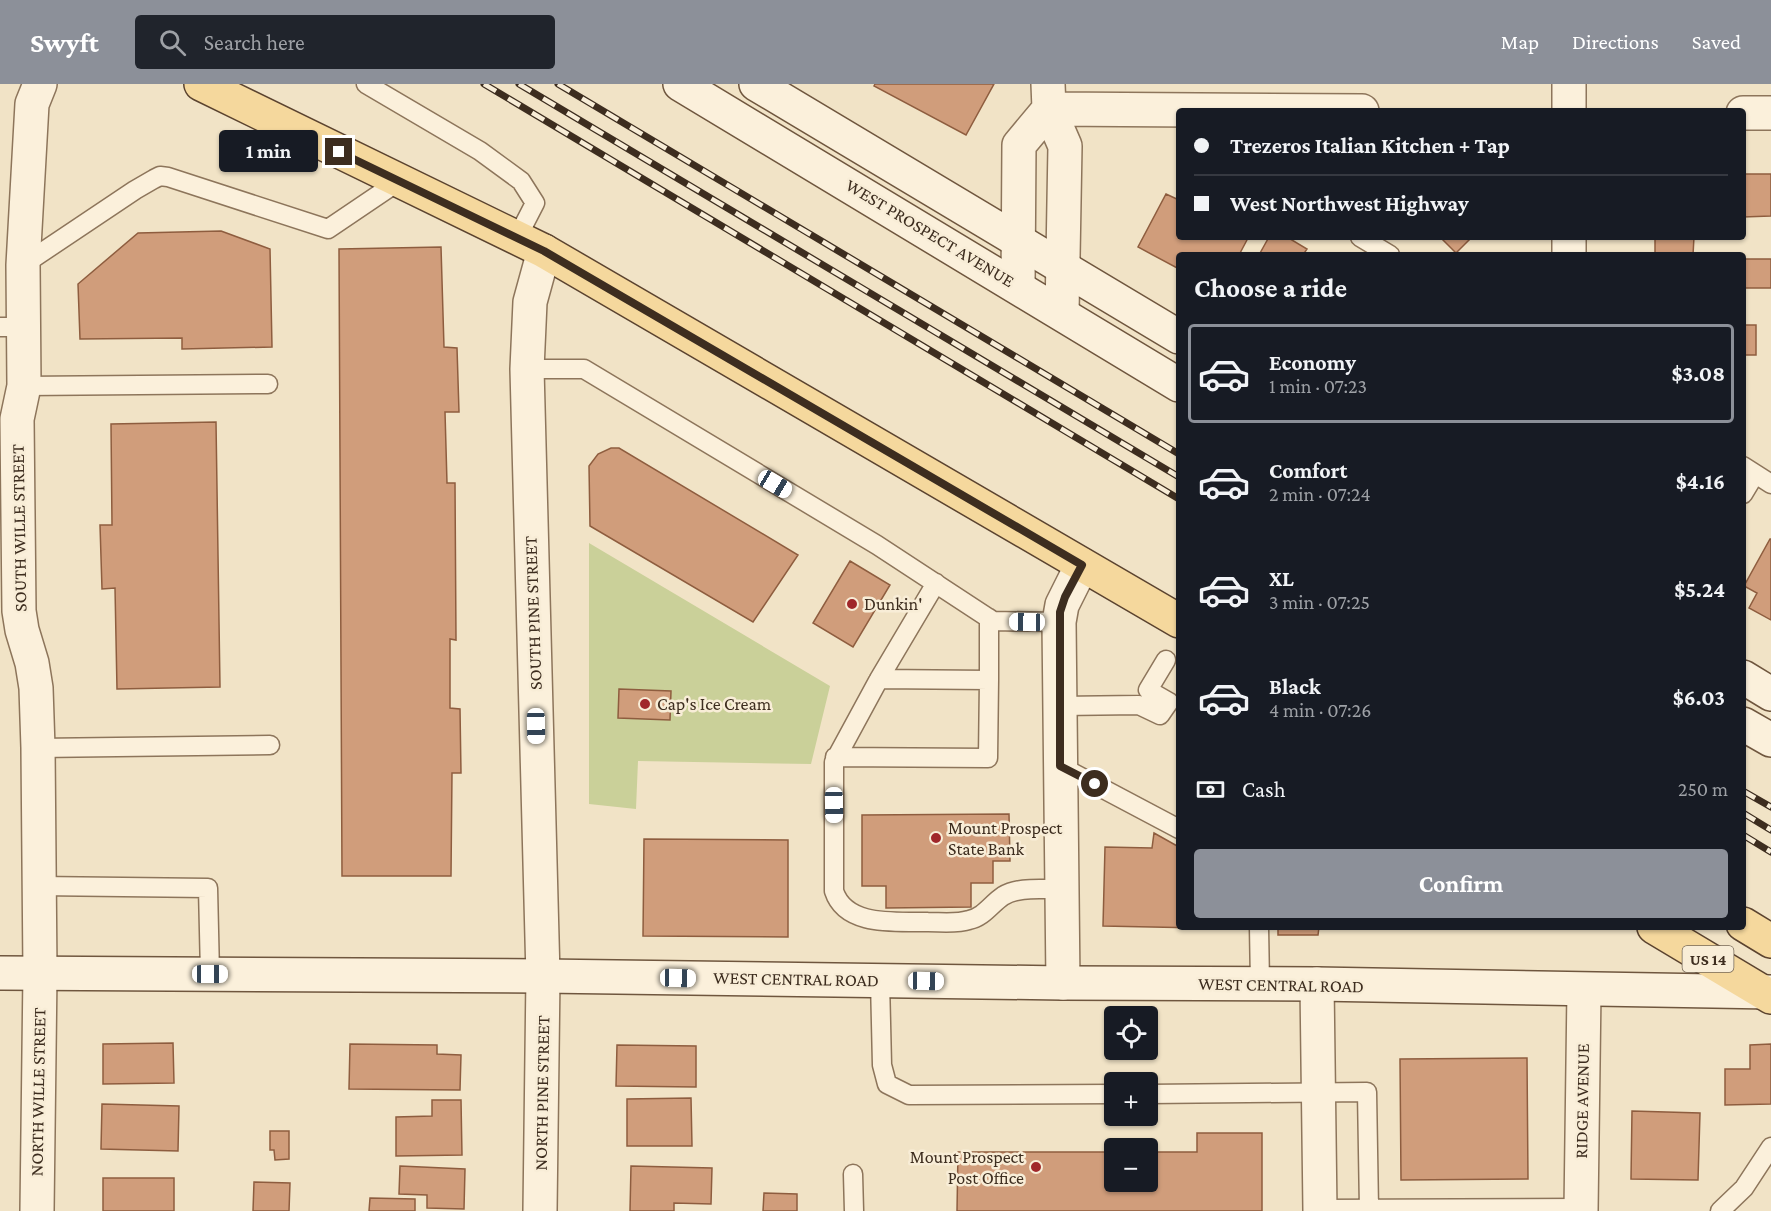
<!DOCTYPE html>
<meta charset="utf-8">
<style>
body{margin:0;font-family:"Crimson Pro",serif;background:#20242c;color:#f1f3f6;height:100vh;display:flex;flex-direction:column;font-size:22px;white-space:nowrap}
*{box-sizing:border-box;margin:0}
p{font-size:20px;color:#9ea1a6}
.icon{flex:none;width:33px;height:33px;fill:none;stroke:currentColor;stroke-width:2;stroke-linecap:round;stroke-linejoin:round}
.map{position:relative;flex:1;overflow:hidden}
.sheet{position:absolute;left:1176px;top:168px;width:570px;height:678px;display:flex;flex-direction:column;background:#171b24;border-radius:6px;box-shadow:0 2px 4px #0004}
.sheet>*{flex:none}
.banner{position:absolute;left:1176px;top:24px;width:570px;height:132px;border-radius:6px;box-shadow:0 2px 4px #0004;display:grid;align-content:center;height:132px;padding:0 18px;background:#171b24}
.fabs{position:absolute;left:1104px;top:922px;display:grid;gap:12px}
.fabs a{display:grid;place-items:center;width:54px;height:54px;border-radius:6px;background:#171b24;box-shadow:0 2px 4px #0004;font-size:30px}
.end{position:absolute;width:27px;height:27px;margin:-14px;border:8px solid #3d2d1f;background:#fff;box-shadow:0 0 0 3px #fff}
.from{border-radius:50%}
.bubble{position:absolute;height:42px;border-radius:6px;background:#171b24;box-shadow:0 2px 4px #0004;font-size:20px;font-weight:700;line-height:42px;text-align:center}
.car{position:absolute;width:18px;height:36px;margin:-18px -9px;border-radius:8px;box-shadow:0 0 4px 2px #0007;background:linear-gradient(#fff 24%,#345 0 40%,#fff 0 76%,#345 0 86%,#fff 0)}
.banner b{display:flex;align-items:center;gap:21px;height:57px;font-size:22px}
.banner b+b{border-top:2px solid #363941}
.banner i{width:15px;height:15px;background:#f1f3f6}
ul{padding:0;list-style:none}
li{display:flex;align-items:center;gap:18px;height:99px;margin:0 12px 9px;padding:0 6px;border:3px solid transparent;border-radius:6px}
li div{flex:1}
li b{display:block;font-size:22px}
li em{font-style:normal;font-weight:700}
li.selected{border-color:#8c9099}
li>.icon{width:54px;height:54px;stroke-width:1.5}
h2{padding:0 18px;font-size:27px;line-height:72px}
.pay{display:flex;align-items:center;gap:15px;height:66px;padding:0 18px;font-size:22px}
.pay p{margin-inline-start:auto}
.cta{display:flex;gap:12px;margin-top:auto;padding:12px 18px}
.cta a{flex:1;height:69px;border-radius:6px;background:#8c9099;color:#fff;font-size:24px;font-weight:700;line-height:69px;text-align:center}
header{display:flex;align-items:center;gap:36px;box-sizing:border-box;height:84px;padding:0 30px;background:#8c9099;color:#fff}
header strong{font-size:28px}
nav{display:flex;gap:33px;margin-inline-start:auto;font-size:21px}
.search{width:420px;height:54px;background:#20242c;display:flex;align-items:center;gap:15px;box-sizing:border-box;padding:0 21px;border-radius:6px;color:#9ea1a6;font-size:22px}
.map>svg:first-child{display:block}
.green{fill:#cad099}
.building{fill:#d09d7b;stroke:#8e5d3f;stroke-width:1.5}
.lines{fill:none;stroke-linecap:round;stroke-linejoin:round}
.lane-casing{stroke:#8d755b;stroke-width:21}
.street-casing{stroke:#8d755b;stroke-width:36}
.secondary-casing{stroke:#6f563e;stroke-width:36}
.primary-casing{stroke:#5b432f;stroke-width:36}
.lane{stroke:#fbf0db;stroke-width:18}
.street{stroke:#fbf0db;stroke-width:33}
.secondary{stroke:#fbf0db;stroke-width:33}
.primary{stroke:#f5d89d;stroke-width:33}
.rail-casing{stroke:#3d2d1f;stroke-width:7}
.rail{stroke:#f8edd7;stroke-width:4.5;stroke-dasharray:14;stroke-linecap:butt}
.route{stroke:#3d2d1f;stroke-width:8}
.poi-dot{fill:#a0272a;stroke:#f8edd7;stroke-width:2}
.labels{text-anchor:middle;stroke-width:5;stroke-linejoin:round;paint-order:stroke}
.shield{fill:#f8edd7;stroke:#756756;stroke-width:1.5}
.shield-label{font-size:16px;font-weight:bold;fill:#3d2d1f}
.street-label{font-size:18px;fill:#3d2d1f;stroke:#f8edd7}
.poi-label{font-size:18px;fill:#3d2d1f;stroke:#f8edd7;text-anchor:start}
</style>
<header>
<strong>Swyft</strong>
<div class="search"><svg class="icon" aria-label="search" viewBox="0 0 24 24"><circle cx="10" cy="10" r="6"/><path d="M15 15l6 6"/></svg>Search here</div>
<nav><a>Map</a><a>Directions</a><a>Saved</a></nav>
</header>
<div class="map">
<svg width="1771" height="1127" viewBox="0 0 1771 1127">
<rect width="100%" height="100%" fill="#f1e3c6"/>
<!-- green -->
<path class="green" d="M 589,459 L 830,602 L 811,680 L 638,677 L 636,725 L 589,720 Z"/>
<!-- building -->
<path class="building" d="M 875,0 L 994,0 L 966,51 L 874,2 Z
M 1743,90 L 1771,90 L 1771,132 L 1743,133 Z
M 1166,110 L 1179,116 L 1179,153 L 1247,153 L 1248,154 L 1239,171 L 1179,171 L 1179,185 L 1138,163 Z
M 221,147 L 270,165 L 272,263 L 182,265 L 182,254 L 80,255 L 78,200 L 138,149 Z
M 1269,153 L 1287,153 L 1307,165 L 1303,171 L 1259,171 Z
M 1440,153 L 1472,153 L 1456,169 Z
M 1655,153 L 1694,153 L 1693,171 L 1655,171 Z
M 441,163 L 444,263 L 457,264 L 459,328 L 445,328 L 447,399 L 455,399 L 456,556 L 450,555 L 450,624 L 460,625 L 461,689 L 452,689 L 451,792 L 342,792 L 339,165 Z
M 1743,175 L 1771,175 L 1771,204 L 1743,204 Z
M 1743,241 L 1756,241 L 1756,271 L 1743,271 Z
M 216,338 L 220,603 L 117,605 L 115,504 L 102,505 L 100,441 L 112,441 L 111,340 Z
M 611,364 L 619,364 L 798,471 L 753,538 L 590,442 L 589,382 L 598,370 Z
M 1770,455 L 1771,455 L 1771,536 L 1749,524 L 1757,509 L 1744,502 Z
M 850,477 L 890,501 L 853,563 L 813,539 Z
M 619,605 L 671,607 L 670,636 L 618,634 Z
M 1009,730 L 1010,777 L 993,777 L 993,799 L 971,799 L 971,823 L 886,824 L 886,802 L 862,802 L 862,731 Z
M 1154,749 L 1179,763 L 1179,843 L 1250,843 L 1250,845 L 1103,842 L 1105,763 L 1152,764 Z
M 644,755 L 788,756 L 788,853 L 643,852 Z
M 1278,843 L 1319,843 L 1318,851 L 1278,851 Z
M 173,959 L 174,999 L 103,1000 L 103,960 Z
M 350,960 L 437,961 L 437,970 L 461,971 L 460,1006 L 349,1005 Z
M 1771,960 L 1771,1020 L 1725,1021 L 1725,985 L 1750,985 L 1750,961 Z
M 617,961 L 696,962 L 696,1003 L 616,1002 Z
M 1527,974 L 1528,1095 L 1401,1096 L 1400,975 Z
M 691,1014 L 692,1062 L 627,1062 L 627,1015 Z
M 432,1016 L 461,1016 L 462,1071 L 396,1072 L 396,1033 L 432,1032 Z
M 102,1020 L 179,1022 L 178,1067 L 101,1065 Z
M 1632,1027 L 1700,1029 L 1698,1096 L 1631,1095 Z
M 270,1047 L 289,1047 L 289,1075 L 275,1076 L 274,1066 L 270,1066 Z
M 1197,1049 L 1262,1049 L 1262,1127 L 957,1127 L 958,1068 L 1114,1068 L 1114,1098 L 1148,1098 L 1148,1068 L 1197,1068 Z
M 400,1082 L 465,1085 L 464,1125 L 427,1124 L 427,1111 L 399,1110 Z
M 631,1082 L 712,1084 L 711,1120 L 674,1119 L 674,1127 L 630,1127 Z
M 103,1094 L 174,1094 L 174,1127 L 103,1127 Z
M 254,1098 L 290,1099 L 289,1127 L 253,1127 Z
M 764,1109 L 797,1110 L 797,1127 L 763,1127 Z
M 370,1114 L 415,1115 L 415,1127 L 369,1127 Z"/>
<g class="lines">
<!-- lane casing -->
<g class="lane-casing">
<path id="lane" d="M 366,0 L 480,67 L 521,97 L 535,119 L 517,154
M 1360,153 L 1390,171
M 23,181 L 135,106 L 154,95 L 160,92 L 168,93 L 328,145 L 399,97
M 0,243 L 24,243
M 527,285 L 584,285 L 877,461 L 993,537 L 1059,538
M 24,302 L 268,300
M 1743,382 L 1771,400
M 1743,410 L 1755,390
M 936,499 L 879,595 L 834,678 L 834,807 C 846,844 898,837 928,838 C 941,838 957,840 969,836 C 984,833 991,820 1003,812 C 1019,802 1043,806 1061,805
M 989,596 L 989,534
M 1060,622 L 1139,621 L 1160,631 L 1169,618 L 1148,606 L 1166,576
M 38,664 L 270,661
M 835,673 L 988,674 L 989,596 L 879,595
M 1060,682 L 1179,745
M 38,802 L 208,804 L 210,890
M 1259,843 L 1260,900
M 880,897 L 882,981 L 887,1000 L 909,1011 L 1114,1010
M 1148,1010 L 1367,1008 L 1369,1125
M 853,1090 L 854,1127
M 1320,1125 L 1581,1124
M 1720,1127 L 1744,1104 L 1771,1063"/>
</g>
<!-- street casing -->
<g class="street-casing">
<path id="street" d="M 1048,0 L 1049,25 L 1065,62 L 1062,229
M 1569,0 L 1569,27
M 1049,25 L 1362,27
M 1743,29 L 1771,29
M 1569,171 L 1569,153
M 1018,202 L 1019,61 L 1049,25
M 1063,899 L 1059,538 L 1062,521 L 1082,481
M 1317,900 L 1320,1127
M 37,1127 L 40,889 L 38,664 L 36,604 L 32,579 L 22,546 L 19,527 L 17,335 L 24,302 L 23,181 L 32,20 L 40,0
M 540,1127 L 543,892 L 527,285 L 530,218 L 544,167
M 1581,1127 L 1584,906"/>
</g>
<!-- secondary casing -->
<g class="secondary-casing">
<path id="secondary" d="M 680,0 L 1179,301
M 756,0 L 1179,253
M 1743,593 L 1771,610
M 1743,640 L 1771,656
M 0,889 L 543,892 L 1063,899 L 1317,900 L 1771,908"/>
</g>
<!-- primary casing -->
<g class="primary-casing">
<path id="primary" d="M 201,0 L 544,167 L 1179,537
M 1743,840 L 1771,857
M 1654,843 L 1771,913"/>
</g>
<!-- lane -->
<use href="#lane" class="lane"/>
<!-- street -->
<use href="#street" class="street"/>
<!-- secondary -->
<use href="#secondary" class="secondary"/>
<!-- primary -->
<use href="#primary" class="primary"/>
<!-- rail casing -->
<g class="rail-casing">
<path id="rail" d="M 484,0 L 1179,415
M 519,0 L 1179,393
M 558,0 L 1179,370
M 1743,707 L 1771,723
M 1743,729 L 1771,746
M 1743,751 L 1771,768"/>
</g>
<!-- rail -->
<use href="#rail" class="rail"/>
</g>
<g class="lines">
<!-- route -->
<path class="route" d="M 339,68 L 544,167 L 1082,481 L 1065,513 L 1060,528 L 1060,682 L 1095,700"/>
</g>
<!-- markers -->
<g class="poi-dot">
<circle cx="852" cy="520" r="6"/>
<circle cx="645" cy="620" r="6"/>
<circle cx="936" cy="754" r="6"/>
<circle cx="1036" cy="1083" r="6"/>
</g>
<g class="labels">
<!-- shield labels -->
<rect class="shield" x="1682.5" y="862" width="51" height="26" rx="4.5"/>
<g class="shield-label">
<text x="1708" y="881">US 14</text>
</g>
<!-- street labels -->
<g class="street-label">
<text transform="translate(930 149) rotate(31)" y="6">WEST PROSPECT AVENUE</text>
<text transform="translate(19 444) rotate(-91)" y="6">SOUTH WILLE STREET</text>
<text transform="translate(533 529) rotate(-92)" y="6">SOUTH PINE STREET</text>
<text transform="translate(796 895) rotate(1)" y="6">WEST CENTRAL ROAD</text>
<text transform="translate(1281 901) rotate(1)" y="6">WEST CENTRAL ROAD</text>
<text transform="translate(38 1008) rotate(-89)" y="6">NORTH WILLE STREET</text>
<text transform="translate(542 1009) rotate(-89)" y="6">NORTH PINE STREET</text>
<text transform="translate(1582 1017) rotate(-89)" y="6">RIDGE AVENUE</text>
</g>
<!-- poi labels -->
<g class="poi-label">
<text x="864" y="526">Dunkin'</text>
<text x="657" y="626">Cap's Ice Cream</text>
<text x="948" y="750">Mount Prospect<tspan x="948" dy="21">State Bank</tspan></text>
<text x="1024" y="1079" text-anchor="end">Mount Prospect<tspan x="1024" dy="21">Post Office</tspan></text>
</g>
</g>
</svg>
<div class="fabs">
<a><svg class="icon" aria-label="locate" viewBox="0 0 24 24"><circle cx="12" cy="12" r="6"/><path d="M12 2v4M12 18v4M2 12h4M18 12h4"/></svg></a>
<a>+</a>
<a>−</a>
</div>
<i class="end from" style="left:1095px;top:700px"></i>
<i class="end" style="left:339px;top:68px"></i>
<div class="bubble" style="left:219px;top:46px;width:99px">1 min</div>
<i class="car" style="left:775px;top:400px;rotate:121deg"></i>
<i class="car" style="left:1027px;top:538px;rotate:271deg"></i>
<i class="car" style="left:536px;top:642px;rotate:179deg"></i>
<i class="car" style="left:834px;top:721px;rotate:179deg"></i>
<i class="car" style="left:210px;top:890px;rotate:90deg"></i>
<i class="car" style="left:678px;top:894px;rotate:91deg"></i>
<i class="car" style="left:926px;top:897px;rotate:91deg"></i>
<div class="banner">
<b><i class="from"></i>Trezeros Italian Kitchen + Tap</b>
<b><i></i>West Northwest Highway</b>
</div>
<section class="sheet">
<h2>Choose a ride</h2>
<ul>
<li class="selected"><svg class="icon" aria-label="car" viewBox="0 0 24 24"><path d="M5 17H2v-5l4-1 3-4h7l3 4 3 1v5h-3M9 17h6M6 11h13"/><circle cx="7" cy="17" r="2"/><circle cx="17" cy="17" r="2"/></svg><div><b>Economy</b><p>1 min · 07:23</p></div><em>$3.08</em></li>
<li><svg class="icon" aria-label="car" viewBox="0 0 24 24"><path d="M5 17H2v-5l4-1 3-4h7l3 4 3 1v5h-3M9 17h6M6 11h13"/><circle cx="7" cy="17" r="2"/><circle cx="17" cy="17" r="2"/></svg><div><b>Comfort</b><p>2 min · 07:24</p></div><em>$4.16</em></li>
<li><svg class="icon" aria-label="car" viewBox="0 0 24 24"><path d="M5 17H2v-5l4-1 3-4h7l3 4 3 1v5h-3M9 17h6M6 11h13"/><circle cx="7" cy="17" r="2"/><circle cx="17" cy="17" r="2"/></svg><div><b>XL</b><p>3 min · 07:25</p></div><em>$5.24</em></li>
<li><svg class="icon" aria-label="car" viewBox="0 0 24 24"><path d="M5 17H2v-5l4-1 3-4h7l3 4 3 1v5h-3M9 17h6M6 11h13"/><circle cx="7" cy="17" r="2"/><circle cx="17" cy="17" r="2"/></svg><div><b>Black</b><p>4 min · 07:26</p></div><em>$6.03</em></li>
</ul>
<div class="pay"><svg class="icon" aria-label="cash" viewBox="0 0 24 24"><path d="M3 7h18v10H3z"/><circle cx="12" cy="12" r="2"/></svg>Cash<p>250 m</p></div>
<div class="cta"><a>Confirm</a></div>
</section>
</div>
